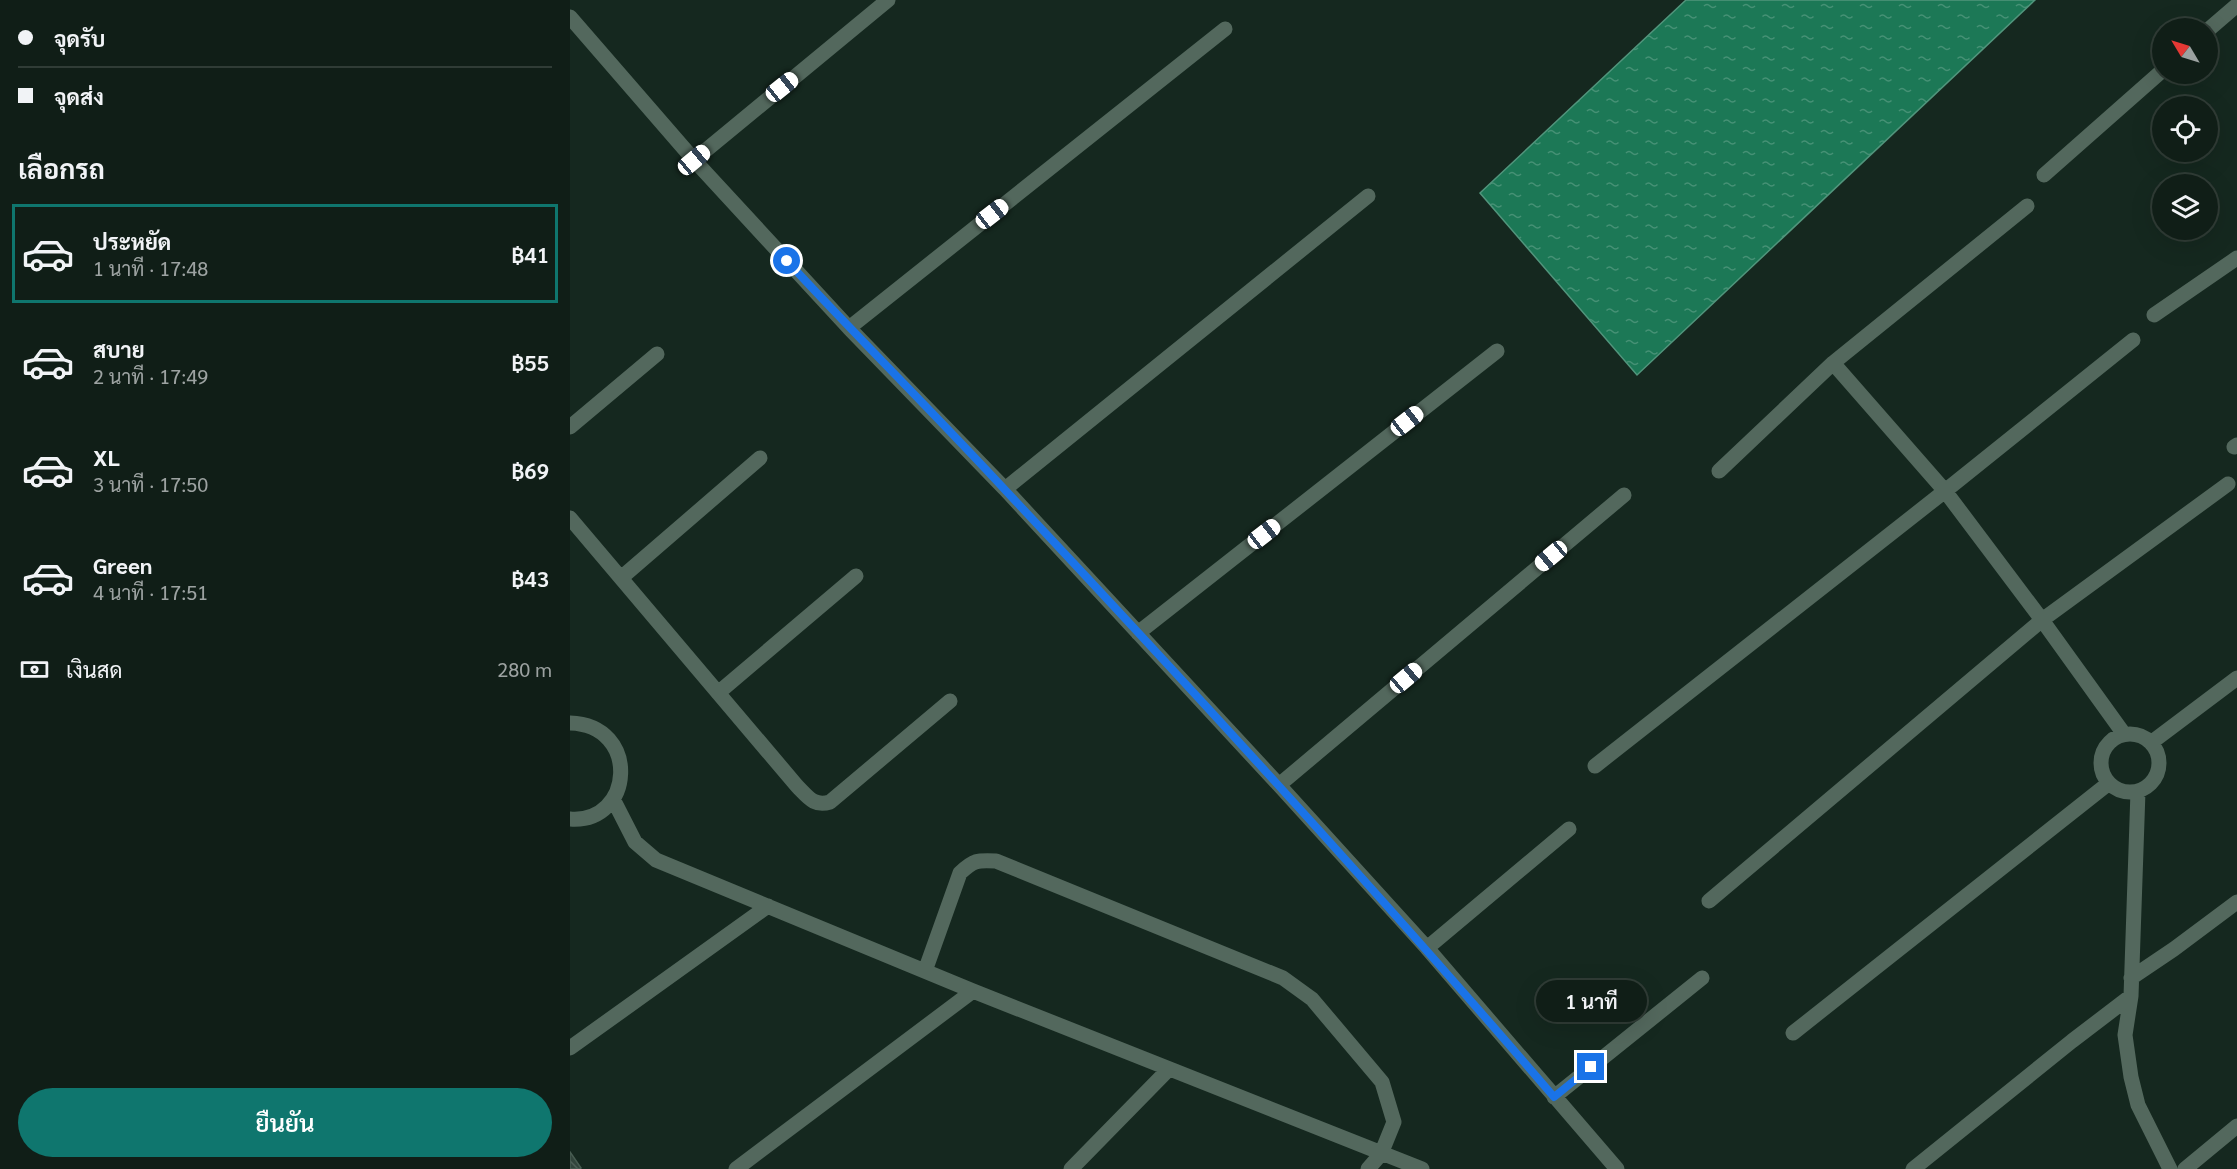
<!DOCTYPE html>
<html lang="th">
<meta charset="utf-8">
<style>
body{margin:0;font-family:Georgia,Sarabun,serif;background:#192720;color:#f1f3f6;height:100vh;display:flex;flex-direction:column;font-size:22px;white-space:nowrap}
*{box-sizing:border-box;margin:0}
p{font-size:20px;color:#9ca2a1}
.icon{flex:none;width:33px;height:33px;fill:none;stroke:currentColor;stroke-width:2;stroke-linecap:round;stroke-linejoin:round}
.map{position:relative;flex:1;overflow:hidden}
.sheet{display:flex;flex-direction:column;background:#101e17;width:570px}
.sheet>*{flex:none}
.top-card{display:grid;align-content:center;height:132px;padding:0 18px;background:#101e17}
.needle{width:39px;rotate:308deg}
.tools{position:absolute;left:1582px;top:18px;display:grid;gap:12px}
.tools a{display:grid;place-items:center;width:66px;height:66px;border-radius:50%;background:#101e17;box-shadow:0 6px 24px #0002,0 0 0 2px #303c36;font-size:30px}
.end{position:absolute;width:27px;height:27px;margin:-14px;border:8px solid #1a73e8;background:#fff;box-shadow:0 0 0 3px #fff}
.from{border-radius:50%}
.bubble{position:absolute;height:42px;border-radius:21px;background:#101e17;box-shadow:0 6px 24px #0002,0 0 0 2px #303c36;font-size:20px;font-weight:600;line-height:42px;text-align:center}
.car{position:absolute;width:18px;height:36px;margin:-18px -9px;border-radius:8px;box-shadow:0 0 4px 2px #0007;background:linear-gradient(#fff 24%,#345 0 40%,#fff 0 76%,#345 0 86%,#fff 0)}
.top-card b{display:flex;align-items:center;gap:21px;height:57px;font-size:22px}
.top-card b+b{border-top:2px solid #303c36}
.top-card i{width:15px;height:15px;background:#f1f3f6}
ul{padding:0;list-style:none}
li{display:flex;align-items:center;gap:18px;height:99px;margin:0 12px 9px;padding:0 6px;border:3px solid transparent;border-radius:0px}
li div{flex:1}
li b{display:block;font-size:22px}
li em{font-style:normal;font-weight:600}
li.on{border-color:#0f766e}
li>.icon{width:54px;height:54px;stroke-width:1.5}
h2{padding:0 18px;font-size:27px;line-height:72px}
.pay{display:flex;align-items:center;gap:15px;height:66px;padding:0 18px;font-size:22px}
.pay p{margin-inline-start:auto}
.action{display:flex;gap:12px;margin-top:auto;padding:12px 18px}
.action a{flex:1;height:69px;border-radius:36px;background:#0f766e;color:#fff;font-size:24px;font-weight:600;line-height:69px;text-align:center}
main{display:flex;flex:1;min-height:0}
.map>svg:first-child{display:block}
.water{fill:url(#water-ripples);stroke:#51957c;stroke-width:1.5}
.building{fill:url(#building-back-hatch);stroke:#475c51;stroke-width:1.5}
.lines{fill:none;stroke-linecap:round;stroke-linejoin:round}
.minor{stroke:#53685d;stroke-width:15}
.route{stroke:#1a73e8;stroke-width:8}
</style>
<main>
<section class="sheet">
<div class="top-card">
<b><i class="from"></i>จุดรับ</b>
<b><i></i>จุดส่ง</b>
</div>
<h2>เลือกรถ</h2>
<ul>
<li class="on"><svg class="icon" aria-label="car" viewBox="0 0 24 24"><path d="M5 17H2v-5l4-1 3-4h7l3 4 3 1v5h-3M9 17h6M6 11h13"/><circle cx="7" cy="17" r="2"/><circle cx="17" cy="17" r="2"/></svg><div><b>ประหยัด</b><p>1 นาที · 17:48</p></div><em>฿41</em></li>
<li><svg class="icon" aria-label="car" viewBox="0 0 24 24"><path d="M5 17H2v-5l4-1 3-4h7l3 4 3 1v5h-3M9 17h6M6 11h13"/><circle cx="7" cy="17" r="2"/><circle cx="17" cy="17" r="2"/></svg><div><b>สบาย</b><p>2 นาที · 17:49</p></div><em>฿55</em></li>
<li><svg class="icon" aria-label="car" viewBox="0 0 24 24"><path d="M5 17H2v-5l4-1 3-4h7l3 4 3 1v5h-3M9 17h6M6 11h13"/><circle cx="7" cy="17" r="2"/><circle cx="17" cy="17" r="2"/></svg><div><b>XL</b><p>3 นาที · 17:50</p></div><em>฿69</em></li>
<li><svg class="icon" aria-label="car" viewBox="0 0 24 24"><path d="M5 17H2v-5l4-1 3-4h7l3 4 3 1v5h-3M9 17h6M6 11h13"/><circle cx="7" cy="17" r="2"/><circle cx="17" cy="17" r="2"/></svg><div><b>Green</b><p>4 นาที · 17:51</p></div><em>฿43</em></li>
</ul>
<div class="pay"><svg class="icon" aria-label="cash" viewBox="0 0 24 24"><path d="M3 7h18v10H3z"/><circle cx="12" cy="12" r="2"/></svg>เงินสด<p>280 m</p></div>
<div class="action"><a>ยืนยัน</a></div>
</section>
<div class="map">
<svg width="1667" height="1169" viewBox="0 0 1667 1169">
<defs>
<pattern id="water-ripples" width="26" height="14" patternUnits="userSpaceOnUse" patternTransform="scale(1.5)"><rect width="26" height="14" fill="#1c7856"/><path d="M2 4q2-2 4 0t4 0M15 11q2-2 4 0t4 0" fill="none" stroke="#469175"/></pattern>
<pattern id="building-back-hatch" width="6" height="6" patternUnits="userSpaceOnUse" patternTransform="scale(1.5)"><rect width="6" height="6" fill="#32453c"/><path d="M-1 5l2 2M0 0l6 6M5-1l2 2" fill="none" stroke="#4e5f57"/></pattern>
</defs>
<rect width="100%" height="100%" fill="#15281f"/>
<!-- water -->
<path class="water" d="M 1116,0 L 1465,0 L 1067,375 L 910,193 Z"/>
<!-- building -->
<path class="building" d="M 0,1152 L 11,1168 L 10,1169 L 0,1169 Z"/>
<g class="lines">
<!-- minor -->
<path class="minor" d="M 0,17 L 124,160 L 279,328 L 435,489 L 709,785 L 857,948 L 1047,1169
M 1638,30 L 1667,5
M 124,160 L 318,0
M 1474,175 L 1593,70
M 1584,315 L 1667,258
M 279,328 L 655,29
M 1263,363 L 1375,491 L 1472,620 L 1554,734
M 0,427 L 87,354
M 1664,447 L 1667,445
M 1149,471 L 1263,363 L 1457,206
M 435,489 L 798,196
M 0,518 L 227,786 C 238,797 244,807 260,802 L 380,701
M 51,578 L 190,458
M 568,633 L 927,351
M 148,693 L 286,576
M 0,723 C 71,725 64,824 0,819
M1531 763a29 29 0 1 1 58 0a29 29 0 1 1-58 0Z
M 1582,742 L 1667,678
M 1025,766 L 1375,491 L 1563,340
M 709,785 L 1054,495
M 1568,791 L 1561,996 L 1555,1035 L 1561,1077 L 1568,1105 L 1600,1169
M 43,799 L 65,842 L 86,860 L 403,991 L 852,1169
M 1139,901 L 1472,620 L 1658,484
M 857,948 L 999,829
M 355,971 L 390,873 C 404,860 407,860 426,861 L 713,978 L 742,999 L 812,1082 L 824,1122 L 811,1154 L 798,1169
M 1561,978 L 1604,949 L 1667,902
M 1223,1033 L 1539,783
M 0,1048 L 198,906
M 984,1097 L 1132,978
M 166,1169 L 403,991
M 501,1169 L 598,1070
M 1343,1169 L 1502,1041 L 1561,996
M 1615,1169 L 1667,1126"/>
</g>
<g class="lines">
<!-- route -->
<path class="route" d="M 217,261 C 289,339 365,414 437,492 C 623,690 807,890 984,1097 L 1021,1067"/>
</g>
</svg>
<div class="tools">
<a><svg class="needle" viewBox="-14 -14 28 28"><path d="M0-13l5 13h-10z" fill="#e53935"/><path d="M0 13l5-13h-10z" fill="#9ca2a1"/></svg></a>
<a><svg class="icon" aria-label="locate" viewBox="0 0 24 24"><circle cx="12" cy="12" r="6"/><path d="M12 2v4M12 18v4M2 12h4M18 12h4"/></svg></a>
<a><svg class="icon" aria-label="layers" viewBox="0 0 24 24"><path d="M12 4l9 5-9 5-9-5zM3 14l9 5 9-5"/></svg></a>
</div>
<i class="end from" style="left:217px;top:261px"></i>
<i class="end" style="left:1021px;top:1067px"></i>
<div class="bubble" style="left:966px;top:980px;width:111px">1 นาที</div>
<i class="car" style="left:212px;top:87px;rotate:51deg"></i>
<i class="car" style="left:124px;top:160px;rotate:50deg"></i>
<i class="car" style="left:422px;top:214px;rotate:52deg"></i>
<i class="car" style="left:837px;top:421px;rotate:52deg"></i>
<i class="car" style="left:694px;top:534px;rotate:52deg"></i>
<i class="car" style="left:981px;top:556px;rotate:230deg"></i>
<i class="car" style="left:836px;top:678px;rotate:50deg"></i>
</div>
</main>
